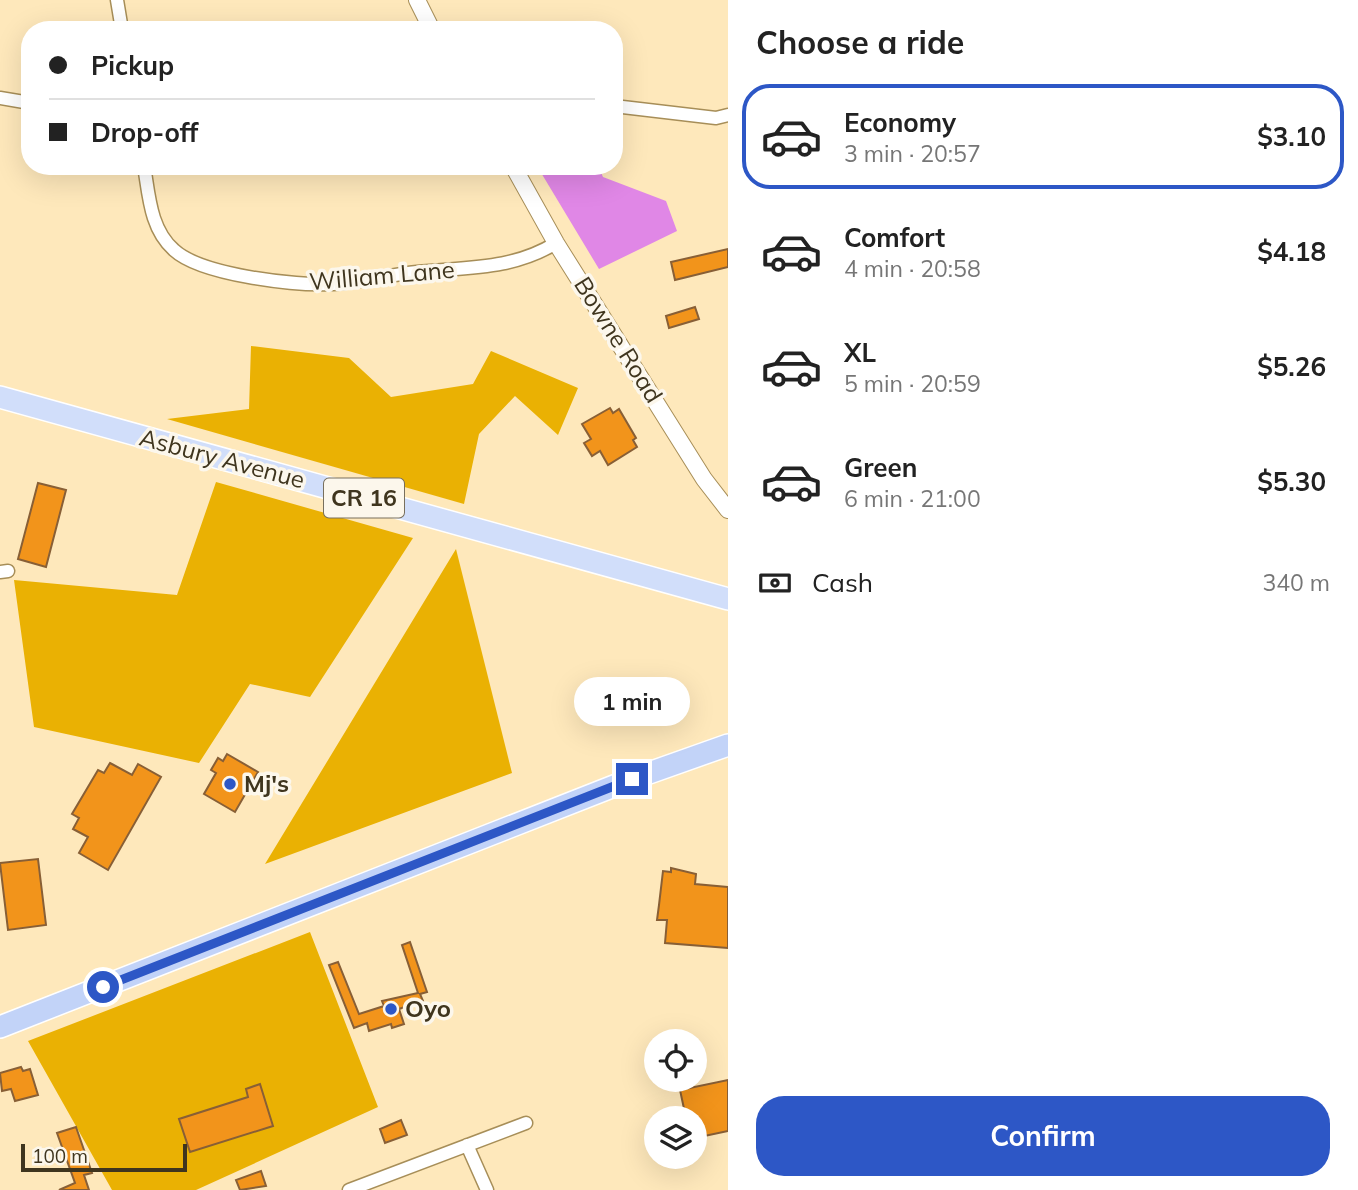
<!DOCTYPE html>
<meta charset="utf-8">
<style>
body{margin:0;font-family:Mulish,sans-serif;background:#f2f2f2;color:#222;height:100vh;display:flex;flex-direction:column;font-size:26px;white-space:nowrap}
*{box-sizing:border-box;margin:0}
p{font-size:23px;color:#767676}
.icon{flex:none;width:38px;height:38px;fill:none;stroke:currentColor;stroke-width:2;stroke-linecap:round;stroke-linejoin:round}
.map{position:relative;flex:1;overflow:hidden}
.drawer{display:flex;flex-direction:column;background:#fff;width:630px}
.drawer>*{flex:none}
.hud{position:absolute;left:21px;top:21px;width:602px;height:154px;border-radius:28px;box-shadow:0 7px 28px #0002;display:grid;align-content:center;height:154px;padding:0 28px;background:#fff}
.controls{position:absolute;left:644px;top:1029px;display:grid;gap:14px}
.controls a{display:grid;place-items:center;width:63px;height:63px;border-radius:50%;background:#fff;box-shadow:0 7px 28px #0002;font-size:35px}
.scale{position:absolute;left:21px;bottom:18px;width:166px;box-sizing:border-box;padding-left:7px;border:4px solid #3f351e;border-top:0;font-size:19px;line-height:24px;white-space:nowrap;color:#3f351e;-webkit-text-stroke:5px #fcf7ec;paint-order:stroke}
.end{position:absolute;width:32px;height:32px;margin:-16px;border:9px solid #2d57c6;background:#fff;box-shadow:0 0 0 4px #fff}
.from{border-radius:50%}
.bubble{position:absolute;height:49px;border-radius:24px;background:#fff;box-shadow:0 7px 28px #0002;font-size:23px;font-weight:700;line-height:49px;text-align:center}
.hud b{display:flex;align-items:center;gap:24px;height:66px;font-size:26px}
.hud b+b{border-top:2px solid #e0e0e0}
.hud i{width:18px;height:18px;background:#222}
ul{padding:0;list-style:none}
li{display:flex;align-items:center;gap:21px;height:105px;margin:0 14px 10px;padding:0 14px;border:4px solid transparent;border-radius:28px}
li div{flex:1}
li b{display:block;font-size:26px}
li em{font-style:normal;font-weight:700}
li.on{border-color:#2d57c6}
li>.icon{width:63px;height:63px;stroke-width:1.5}
h2{padding:0 28px;font-size:32px;line-height:84px}
.pay{display:flex;align-items:center;gap:18px;height:77px;padding:0 28px;font-size:26px}
.pay p{margin-inline-start:auto}
.cta{display:flex;gap:14px;margin-top:auto;padding:14px 28px}
.cta a{flex:1;height:80px;border-radius:28px;background:#2d57c6;color:#fff;font-size:28px;font-weight:700;line-height:80px;text-align:center}
main{display:flex;flex:1;min-height:0}
.map>svg:first-child{display:block}
.forest{fill:#eab103}
.water{fill:#e087e6}
.building{fill:#f2941b;stroke:#885f36;stroke-width:2}
.lines{fill:none;stroke-linecap:round;stroke-linejoin:round}
.minor-casing{stroke:#a78e58;stroke-width:15}
.tertiary-casing{stroke:#a78e58;stroke-width:18}
.primary-casing{stroke:#fff;stroke-width:24}
.trunk-casing{stroke:#fff;stroke-width:24}
.minor{stroke:#fff;stroke-width:12}
.tertiary{stroke:#fff;stroke-width:16}
.primary{stroke:#d1defa;stroke-width:21}
.trunk{stroke:#c2d3f8;stroke-width:21}
.route{stroke:#2d57c6;stroke-width:9}
.poi-dot{fill:#2d57c6;stroke:#fcf7ec;stroke-width:2.5}
.labels{text-anchor:middle;stroke-width:7;stroke-linejoin:round;paint-order:stroke}
.shield{fill:#fcf7ec;stroke:#786f5c;stroke-width:2}
.shield-label{font-size:23px;font-weight:bold;fill:#3f351e}
.street-label{font-size:24px;fill:#3f351e;stroke:#fcf7ec}
.poi-label{font-size:24px;font-weight:bold;fill:#3f351e;stroke:#fcf7ec;text-anchor:start}
</style>
<main>
<div class="map">
<svg width="728" height="1190" viewBox="0 0 728 1190">
<rect width="100%" height="100%" fill="#fee8bb"/>
<!-- forest -->
<path class="forest" d="M 251,346 L 349,358 L 391,397 L 473,384 L 491,351 L 578,388 L 558,435 L 515,396 L 479,434 L 464,504 L 167,419 L 249,409 Z
M 216,482 L 413,538 L 310,697 L 250,684 L 199,763 L 34,727 L 14,580 L 177,595 Z
M 456,549 L 512,773 L 265,864 Z
M 310,932 L 378,1107 L 196,1190 L 112,1190 L 28,1041 Z"/>
<!-- water -->
<path class="water" d="M 537,166 L 598,166 L 603,177 L 666,201 L 677,231 L 599,269 Z"/>
<!-- building -->
<path class="building" d="M 728,249 L 728,267 L 675,280 L 671,262 Z
M 695,307 L 699,319 L 669,328 L 666,316 Z
M 610,408 L 613,413 L 619,409 L 636,438 L 633,440 L 637,447 L 608,465 L 600,451 L 592,456 L 584,443 L 591,439 L 582,424 Z
M 38,483 L 66,490 L 46,567 L 18,559 Z
M 227,754 L 258,772 L 235,812 L 204,794 L 216,773 L 211,770 L 218,758 L 223,761 Z
M 110,763 L 132,775 L 138,764 L 161,777 L 108,870 L 79,853 L 88,837 L 73,829 L 79,818 L 72,814 L 98,770 L 104,773 Z
M 38,859 L 46,925 L 8,930 L 0,863 Z
M 671,868 L 696,874 L 695,884 L 728,887 L 728,948 L 665,943 L 667,920 L 657,920 L 659,905 L 663,871 L 671,872 Z
M 410,942 L 427,992 L 420,994 L 423,1001 L 399,1009 L 404,1024 L 392,1028 L 391,1024 L 369,1031 L 367,1023 L 354,1028 L 329,965 L 338,962 L 359,1014 L 384,1006 L 382,1001 L 418,993 L 402,945 Z
M 21,1067 L 23,1071 L 30,1069 L 38,1095 L 15,1101 L 11,1089 L 2,1091 L 0,1073 Z
M 728,1080 L 728,1131 L 695,1138 L 695,1118 L 686,1118 L 680,1090 Z
M 260,1084 L 273,1126 L 190,1152 L 179,1119 L 248,1097 L 246,1089 Z
M 401,1120 L 407,1135 L 385,1143 L 380,1129 Z
M 76,1127 L 92,1173 L 84,1175 L 89,1190 L 59,1190 L 75,1183 L 57,1133 Z
M 261,1171 L 266,1186 L 240,1190 L 236,1180 Z"/>
<g class="lines">
<!-- minor casing -->
<g class="minor-casing">
<path id="minor" d="M 117,0 L 122,30
M 0,98 L 30,103
M 614,106 L 716,118 L 728,115
M 144,166 C 149,195 150,229 174,250 C 201,275 295,286 333,284 C 361,282 389,275 417,272 C 467,267 512,270 556,243
M 0,572 L 8,571
M 467,1145 L 487,1190
M 349,1190 L 526,1123"/>
</g>
<!-- tertiary casing -->
<g class="tertiary-casing">
<path id="tertiary" d="M 417,0 L 432,30
M 513,166 L 556,243 L 704,479 L 728,510"/>
</g>
<!-- primary casing -->
<g class="primary-casing">
<path id="primary" d="M 0,397 L 728,599"/>
</g>
<!-- trunk casing -->
<g class="trunk-casing">
<path id="trunk" d="M 0,1027 L 632,779 L 728,745"/>
</g>
<!-- minor -->
<use href="#minor" class="minor"/>
<!-- tertiary -->
<use href="#tertiary" class="tertiary"/>
<!-- primary -->
<use href="#primary" class="primary"/>
<!-- trunk -->
<use href="#trunk" class="trunk"/>
</g>
<g class="lines">
<!-- route -->
<path class="route" d="M 103,987 L 632,779"/>
</g>
<!-- markers -->
<g class="poi-dot">
<circle cx="230" cy="784" r="7"/>
<circle cx="391" cy="1009" r="7"/>
</g>
<g class="labels">
<!-- shield labels -->
<rect class="shield" x="324" y="478.5" width="80" height="39" rx="5"/>
<g class="shield-label">
<text x="364" y="506">CR 16</text>
</g>
<!-- street labels -->
<g class="street-label">
<text transform="translate(382 276) rotate(-5)" y="8">William Lane</text>
<text transform="translate(618 340) rotate(58)" y="8">Bowne Road</text>
<text transform="translate(222 459) rotate(15)" y="8">Asbury Avenue</text>
</g>
<!-- poi labels -->
<g class="poi-label">
<text x="244" y="792">Mj's</text>
<text x="405" y="1017">Oyo</text>
</g>
</g>
</svg>
<div class="controls">
<a><svg class="icon" aria-label="locate" viewBox="0 0 24 24"><circle cx="12" cy="12" r="6"/><path d="M12 2v4M12 18v4M2 12h4M18 12h4"/></svg></a>
<a><svg class="icon" aria-label="layers" viewBox="0 0 24 24"><path d="M12 4l9 5-9 5-9-5zM3 14l9 5 9-5"/></svg></a>
</div>
<div class="scale">100 m</div>
<i class="end from" style="left:103px;top:987px"></i>
<i class="end" style="left:632px;top:779px"></i>
<div class="bubble" style="left:574px;top:677px;width:116px">1 min</div>
<div class="hud">
<b><i class="from"></i>Pickup</b>
<b><i></i>Drop-off</b>
</div>
</div>
<section class="drawer">
<h2>Choose a ride</h2>
<ul>
<li class="on"><svg class="icon" aria-label="car" viewBox="0 0 24 24"><path d="M5 17H2v-5l4-1 3-4h7l3 4 3 1v5h-3M9 17h6M6 11h13"/><circle cx="7" cy="17" r="2"/><circle cx="17" cy="17" r="2"/></svg><div><b>Economy</b><p>3 min · 20:57</p></div><em>$3.10</em></li>
<li><svg class="icon" aria-label="car" viewBox="0 0 24 24"><path d="M5 17H2v-5l4-1 3-4h7l3 4 3 1v5h-3M9 17h6M6 11h13"/><circle cx="7" cy="17" r="2"/><circle cx="17" cy="17" r="2"/></svg><div><b>Comfort</b><p>4 min · 20:58</p></div><em>$4.18</em></li>
<li><svg class="icon" aria-label="car" viewBox="0 0 24 24"><path d="M5 17H2v-5l4-1 3-4h7l3 4 3 1v5h-3M9 17h6M6 11h13"/><circle cx="7" cy="17" r="2"/><circle cx="17" cy="17" r="2"/></svg><div><b>XL</b><p>5 min · 20:59</p></div><em>$5.26</em></li>
<li><svg class="icon" aria-label="car" viewBox="0 0 24 24"><path d="M5 17H2v-5l4-1 3-4h7l3 4 3 1v5h-3M9 17h6M6 11h13"/><circle cx="7" cy="17" r="2"/><circle cx="17" cy="17" r="2"/></svg><div><b>Green</b><p>6 min · 21:00</p></div><em>$5.30</em></li>
</ul>
<div class="pay"><svg class="icon" aria-label="cash" viewBox="0 0 24 24"><path d="M3 7h18v10H3z"/><circle cx="12" cy="12" r="2"/></svg>Cash<p>340 m</p></div>
<div class="cta"><a>Confirm</a></div>
</section>
</main>
